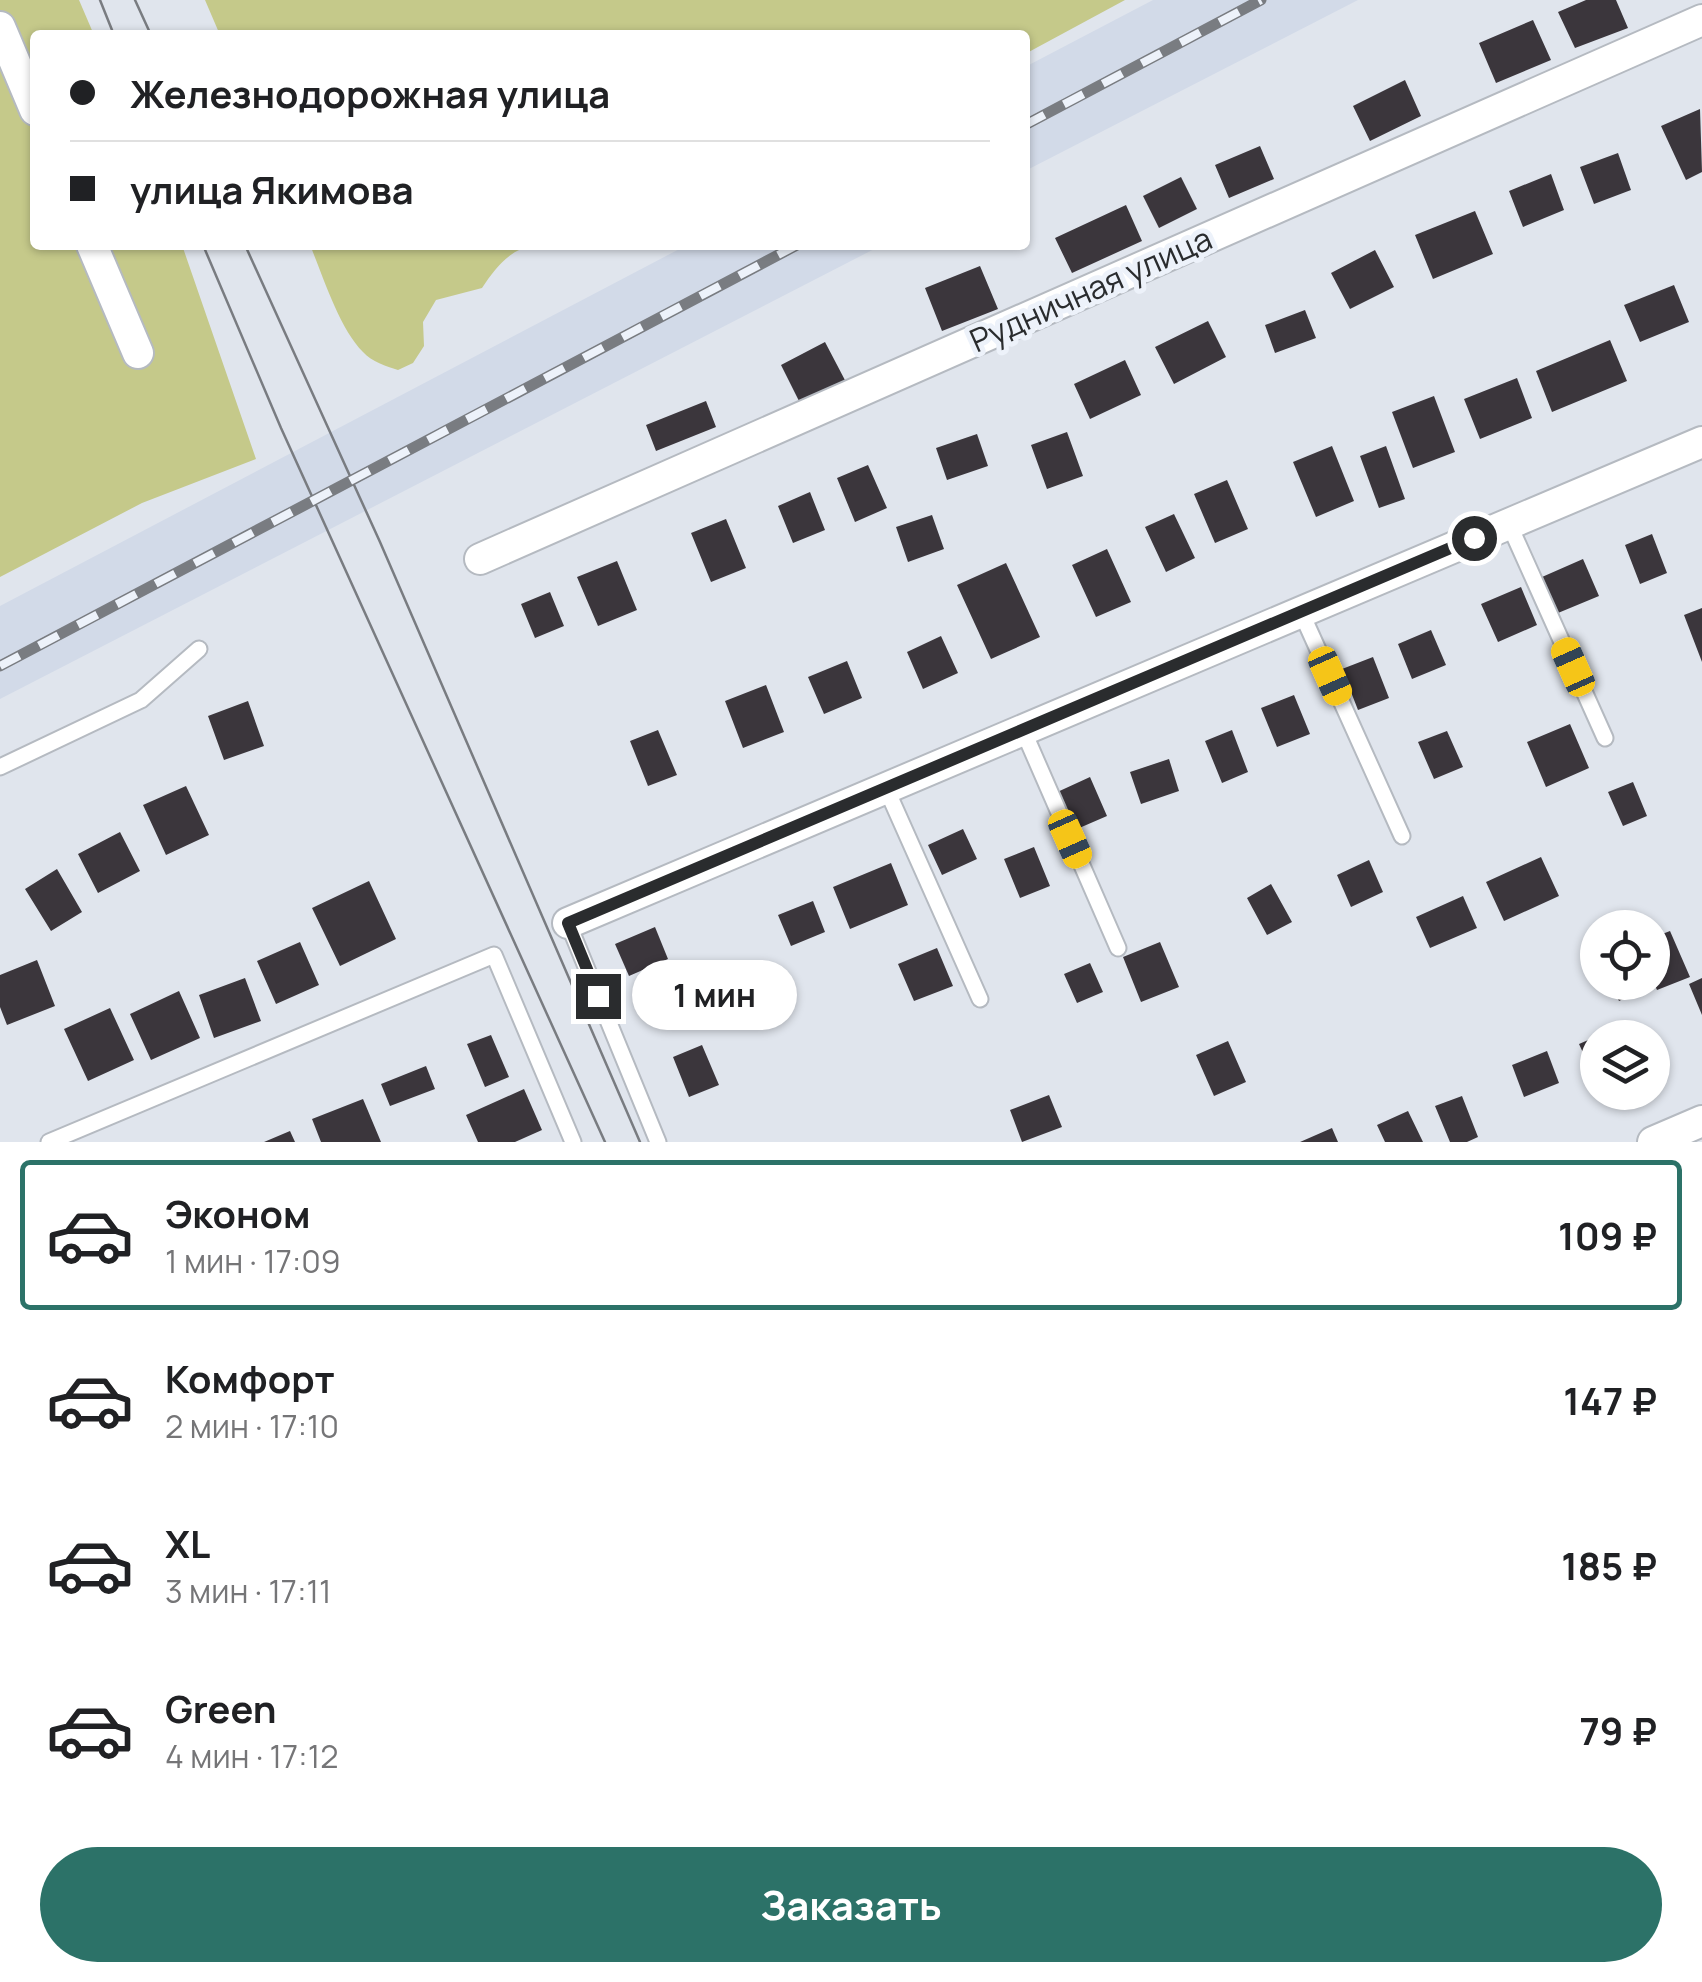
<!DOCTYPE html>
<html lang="ru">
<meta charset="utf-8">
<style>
body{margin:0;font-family:Manrope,sans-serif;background:#f2f2f2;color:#202124;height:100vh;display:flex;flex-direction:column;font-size:38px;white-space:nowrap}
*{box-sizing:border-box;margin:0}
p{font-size:32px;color:#757577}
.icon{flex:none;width:55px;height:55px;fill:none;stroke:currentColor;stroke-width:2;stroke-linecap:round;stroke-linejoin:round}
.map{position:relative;height:1142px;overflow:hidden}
.details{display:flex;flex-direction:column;background:#fff;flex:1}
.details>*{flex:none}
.top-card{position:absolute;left:30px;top:30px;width:1000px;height:220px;border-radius:10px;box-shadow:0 2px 8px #0004;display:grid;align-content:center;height:220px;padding:0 40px;background:#fff}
.controls{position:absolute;left:1580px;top:910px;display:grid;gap:20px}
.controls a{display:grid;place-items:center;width:90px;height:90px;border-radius:50%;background:#fff;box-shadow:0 2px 8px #0004;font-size:50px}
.end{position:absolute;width:45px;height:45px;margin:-22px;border:12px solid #2a2c2e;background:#fff;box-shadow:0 0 0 5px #fff}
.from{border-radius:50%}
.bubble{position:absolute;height:70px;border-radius:35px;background:#fff;box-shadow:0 2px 8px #0004;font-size:32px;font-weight:700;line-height:70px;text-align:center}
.car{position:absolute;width:30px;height:60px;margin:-30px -15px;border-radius:12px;box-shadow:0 0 8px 2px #0007;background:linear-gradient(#f5c518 24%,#345 0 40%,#f5c518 0 76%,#345 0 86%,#f5c518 0)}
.top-card b{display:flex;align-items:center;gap:35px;height:95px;font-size:38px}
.top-card b+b{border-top:2px solid #e0e0e0}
.top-card i{width:25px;height:25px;background:#202124}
ul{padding:18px 0 0;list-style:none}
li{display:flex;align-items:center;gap:30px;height:150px;margin:0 20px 15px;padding:0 20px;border:5px solid transparent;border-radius:10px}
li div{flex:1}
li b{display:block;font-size:38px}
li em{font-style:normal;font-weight:700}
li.selected{border-color:#2c7268}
li>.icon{width:90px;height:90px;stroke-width:1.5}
.primary-button{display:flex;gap:20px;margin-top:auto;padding:20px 40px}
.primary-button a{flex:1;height:115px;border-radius:60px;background:#2c7268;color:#fff;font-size:40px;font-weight:700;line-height:115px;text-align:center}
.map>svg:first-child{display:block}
.built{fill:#d2dae8}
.green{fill:#c5c98a}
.building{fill:#3b363c}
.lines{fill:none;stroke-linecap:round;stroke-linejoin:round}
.service-casing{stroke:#b5bac1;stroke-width:19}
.minor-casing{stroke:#b5bac1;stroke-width:34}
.service{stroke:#fff;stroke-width:15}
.minor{stroke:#fff;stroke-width:30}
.tram{stroke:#797c81;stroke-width:2.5}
.rail-casing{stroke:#797c81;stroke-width:11}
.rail{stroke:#edf2fa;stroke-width:8;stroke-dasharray:22;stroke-linecap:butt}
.route{stroke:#2a2c2e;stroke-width:12}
.labels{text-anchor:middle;stroke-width:10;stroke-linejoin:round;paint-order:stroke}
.street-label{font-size:32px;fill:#2a2c2e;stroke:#edf2fa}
</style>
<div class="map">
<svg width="1702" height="1142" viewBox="0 0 1702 1142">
<rect width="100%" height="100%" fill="#e0e5ed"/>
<!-- built -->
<path class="built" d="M 1153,0 L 1358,0 L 1025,171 L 1025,67 Z
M 687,245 L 882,245 L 0,699 L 0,606 Z"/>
<!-- green -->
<path class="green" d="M 0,0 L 79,0 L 94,35 L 35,35 L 35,245 L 182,245 L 256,459 L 142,503 L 0,577 Z
M 205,0 L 1125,0 L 1025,54 L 1025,35 L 220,35 Z
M 310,245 L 534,245 C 509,250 496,267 482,288 L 436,300 L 423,322 L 424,346 L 413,363 L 398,370 C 386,366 372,362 363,352 C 339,328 323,276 310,245 Z"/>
<!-- building -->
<path class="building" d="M 1586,0 L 1616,0 L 1628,28 L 1575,48 L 1558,12 Z
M 1533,20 L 1551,60 L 1496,83 L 1479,43 Z
M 1405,80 L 1421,116 L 1370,141 L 1353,106 Z
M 1700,109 L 1702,172 L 1686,180 L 1661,126 Z
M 1260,146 L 1274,179 L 1229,198 L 1215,165 Z
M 1618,153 L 1631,190 L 1594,204 L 1580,167 Z
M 1551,174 L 1564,210 L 1523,227 L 1509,191 Z
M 1181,177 L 1197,209 L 1159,228 L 1143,196 Z
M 1126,205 L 1142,241 L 1072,273 L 1055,238 Z
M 1475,211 L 1493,254 L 1433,279 L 1415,235 Z
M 1375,250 L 1394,287 L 1350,309 L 1331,273 Z
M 980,266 L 998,309 L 942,331 L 925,288 Z
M 1674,285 L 1689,322 L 1640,342 L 1624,305 Z
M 1305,310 L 1316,338 L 1275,353 L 1265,325 Z
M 1208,321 L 1226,357 L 1174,384 L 1155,347 Z
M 1610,340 L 1627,381 L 1552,412 L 1536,371 Z
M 825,342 L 847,384 L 802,407 L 781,365 Z
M 1125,360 L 1141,395 L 1090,419 L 1074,384 Z
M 1517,378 L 1532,418 L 1480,439 L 1464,399 Z
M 1434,396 L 1455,452 L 1413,468 L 1392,412 Z
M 706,401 L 716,427 L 656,451 L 646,425 Z
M 1067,432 L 1083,476 L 1047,489 L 1031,445 Z
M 977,434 L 988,466 L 947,480 L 936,448 Z
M 1332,446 L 1354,501 L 1316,517 L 1293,462 Z
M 1386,446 L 1405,499 L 1379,508 L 1360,456 Z
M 868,465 L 887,508 L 855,522 L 837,478 Z
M 1227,480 L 1248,529 L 1215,543 L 1194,494 Z
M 810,492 L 825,530 L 793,543 L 778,506 Z
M 1174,514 L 1195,558 L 1166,572 L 1145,527 Z
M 932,515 L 944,549 L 908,562 L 896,527 Z
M 726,519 L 746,568 L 711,582 L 691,533 Z
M 1652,534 L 1667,573 L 1640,584 L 1625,545 Z
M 1107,549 L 1131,602 L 1096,617 L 1072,565 Z
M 1583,559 L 1599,596 L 1558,613 L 1542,577 Z
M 617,561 L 637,610 L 598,626 L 577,577 Z
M 1006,563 L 1040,637 L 991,659 L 957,585 Z
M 1521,587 L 1537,625 L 1498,642 L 1481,604 Z
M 550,592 L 564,626 L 535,638 L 521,604 Z
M 1702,608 L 1702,662 L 1684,615 Z
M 1431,630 L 1446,665 L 1412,679 L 1398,644 Z
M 941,636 L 958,673 L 923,689 L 907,652 Z
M 1373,657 L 1389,698 L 1358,710 L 1342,669 Z
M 847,661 L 862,698 L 824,714 L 808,677 Z
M 766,685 L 784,732 L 743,748 L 725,701 Z
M 1294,695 L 1310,734 L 1277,747 L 1261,708 Z
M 248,701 L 264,746 L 224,760 L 208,716 Z
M 1570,724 L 1589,768 L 1546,787 L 1527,742 Z
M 658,730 L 677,775 L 648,786 L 630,741 Z
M 1232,730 L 1248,772 L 1222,783 L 1205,741 Z
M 1447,731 L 1463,767 L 1434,779 L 1418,742 Z
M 1169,759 L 1179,791 L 1141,804 L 1130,772 Z
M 1090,777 L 1107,816 L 1070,832 L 1053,794 Z
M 1633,782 L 1647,816 L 1623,826 L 1608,792 Z
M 186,786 L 209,835 L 166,855 L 143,805 Z
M 963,829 L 977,859 L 942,875 L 928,845 Z
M 120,832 L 140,871 L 98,893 L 78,854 Z
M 1034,847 L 1050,886 L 1020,898 L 1004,859 Z
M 1541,857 L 1559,896 L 1504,921 L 1486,882 Z
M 1369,860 L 1383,892 L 1351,907 L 1337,875 Z
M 891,863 L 908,905 L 850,929 L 833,887 Z
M 57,869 L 82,912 L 51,931 L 25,889 Z
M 369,881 L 396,939 L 340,966 L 312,908 Z
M 1271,884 L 1292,922 L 1267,935 L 1247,898 Z
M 1463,896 L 1477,928 L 1430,948 L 1416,917 Z
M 813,901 L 825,932 L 791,946 L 778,915 Z
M 655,927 L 668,959 L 629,976 L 615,944 Z
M 1670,931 L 1690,977 L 1657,990 L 1652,979 L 1652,938 Z
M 300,942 L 319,985 L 276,1004 L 257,961 Z
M 1160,942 L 1179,987 L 1141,1002 L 1123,957 Z
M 937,948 L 953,986 L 914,1001 L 898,964 Z
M 37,960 L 55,1006 L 7,1025 L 0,1007 L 0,975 Z
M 1090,963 L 1103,992 L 1077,1003 L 1064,974 Z
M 689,977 L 701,1009 L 665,1023 L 653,990 Z
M 245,978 L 261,1021 L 214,1038 L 199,995 Z
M 1702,978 L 1702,1015 L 1689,984 Z
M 1610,982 L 1648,982 L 1650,986 L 1619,1001 Z
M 179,991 L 200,1038 L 151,1060 L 130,1014 Z
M 110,1008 L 134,1060 L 88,1081 L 64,1029 Z
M 1609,1031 L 1612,1038 L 1598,1038 L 1598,1085 L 1579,1044 Z
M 491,1035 L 509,1077 L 485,1087 L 467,1044 Z
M 1228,1041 L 1246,1082 L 1214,1096 L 1196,1055 Z
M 702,1045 L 719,1085 L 689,1097 L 673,1057 Z
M 1547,1051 L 1559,1083 L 1524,1097 L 1512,1065 Z
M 426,1066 L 435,1089 L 390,1106 L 381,1084 Z
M 524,1089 L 542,1130 L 515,1142 L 478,1142 L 466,1115 Z
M 1049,1095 L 1062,1127 L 1022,1142 L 1010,1110 Z
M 1462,1096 L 1478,1137 L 1467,1142 L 1450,1142 L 1435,1106 Z
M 363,1099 L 381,1142 L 321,1142 L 312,1119 Z
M 1408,1111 L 1423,1142 L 1385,1142 L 1377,1125 Z
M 1332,1128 L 1338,1142 L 1300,1142 Z
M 290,1131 L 295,1142 L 264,1142 Z"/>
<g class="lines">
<!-- service casing -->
<g class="service-casing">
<path id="service" d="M 1509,524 L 1605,738
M 1301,612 L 1402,836
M 1023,730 L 1118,948
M 0,767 L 141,700 L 199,649
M 886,788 L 980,999
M 568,923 L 658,1142
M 49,1142 L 494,955 L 573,1142"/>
</g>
<!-- minor casing -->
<g class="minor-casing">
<path id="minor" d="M 0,27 L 35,110
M 92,245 L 138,353
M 480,559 L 1702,20
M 568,923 L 1702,442
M 1653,1142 L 1702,1121"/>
</g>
<!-- service -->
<use href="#service" class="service"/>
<!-- minor -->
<use href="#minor" class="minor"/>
<!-- tram -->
<path class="tram" d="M 100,0 L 114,35
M 135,0 L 151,35
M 203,245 L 281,428 L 605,1142
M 245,245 L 380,542 L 640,1142"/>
<!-- rail casing -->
<g class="rail-casing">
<path id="rail" d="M 1025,125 L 1261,0
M 0,666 L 797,245"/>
</g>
<!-- rail -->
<use href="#rail" class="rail"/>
</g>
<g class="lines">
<!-- route -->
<path class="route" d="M 598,996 L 568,923 L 1474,538"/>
</g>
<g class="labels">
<!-- street labels -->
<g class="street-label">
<text transform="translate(1091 290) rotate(-24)" y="11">Рудничная улица</text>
</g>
</g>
</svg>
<div class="controls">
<a><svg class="icon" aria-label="locate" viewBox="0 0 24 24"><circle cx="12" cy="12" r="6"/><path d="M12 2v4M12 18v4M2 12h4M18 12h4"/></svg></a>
<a><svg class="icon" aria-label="layers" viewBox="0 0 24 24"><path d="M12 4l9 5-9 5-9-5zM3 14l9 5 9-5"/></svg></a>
</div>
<i class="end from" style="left:1474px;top:538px"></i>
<i class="end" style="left:598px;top:996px"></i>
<div class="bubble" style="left:632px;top:960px;width:165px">1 мин</div>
<i class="car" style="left:1573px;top:667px;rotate:336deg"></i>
<i class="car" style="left:1330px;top:676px;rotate:156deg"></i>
<i class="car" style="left:1070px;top:839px;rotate:156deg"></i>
<div class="top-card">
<b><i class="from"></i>Железнодорожная улица</b>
<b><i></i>улица Якимова</b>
</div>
</div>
<section class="details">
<ul>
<li class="selected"><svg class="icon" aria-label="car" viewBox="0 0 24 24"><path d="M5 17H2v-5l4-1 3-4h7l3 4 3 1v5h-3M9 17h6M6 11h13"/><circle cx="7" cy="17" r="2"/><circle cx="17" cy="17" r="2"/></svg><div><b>Эконом</b><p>1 мин · 17:09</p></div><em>109 ₽</em></li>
<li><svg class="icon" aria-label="car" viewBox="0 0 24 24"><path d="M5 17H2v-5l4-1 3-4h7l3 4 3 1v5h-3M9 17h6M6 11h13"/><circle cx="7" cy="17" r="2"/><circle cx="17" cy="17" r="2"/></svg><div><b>Комфорт</b><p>2 мин · 17:10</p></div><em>147 ₽</em></li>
<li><svg class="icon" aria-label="car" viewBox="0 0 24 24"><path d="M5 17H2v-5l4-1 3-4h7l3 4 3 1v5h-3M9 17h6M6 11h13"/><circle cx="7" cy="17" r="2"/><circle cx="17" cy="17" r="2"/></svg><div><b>XL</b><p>3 мин · 17:11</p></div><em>185 ₽</em></li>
<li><svg class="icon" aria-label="car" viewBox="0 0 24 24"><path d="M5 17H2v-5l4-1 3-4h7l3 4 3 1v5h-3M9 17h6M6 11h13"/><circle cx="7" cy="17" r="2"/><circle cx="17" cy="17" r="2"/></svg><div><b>Green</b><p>4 мин · 17:12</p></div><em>79 ₽</em></li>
</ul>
<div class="primary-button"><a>Заказать</a></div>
</section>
